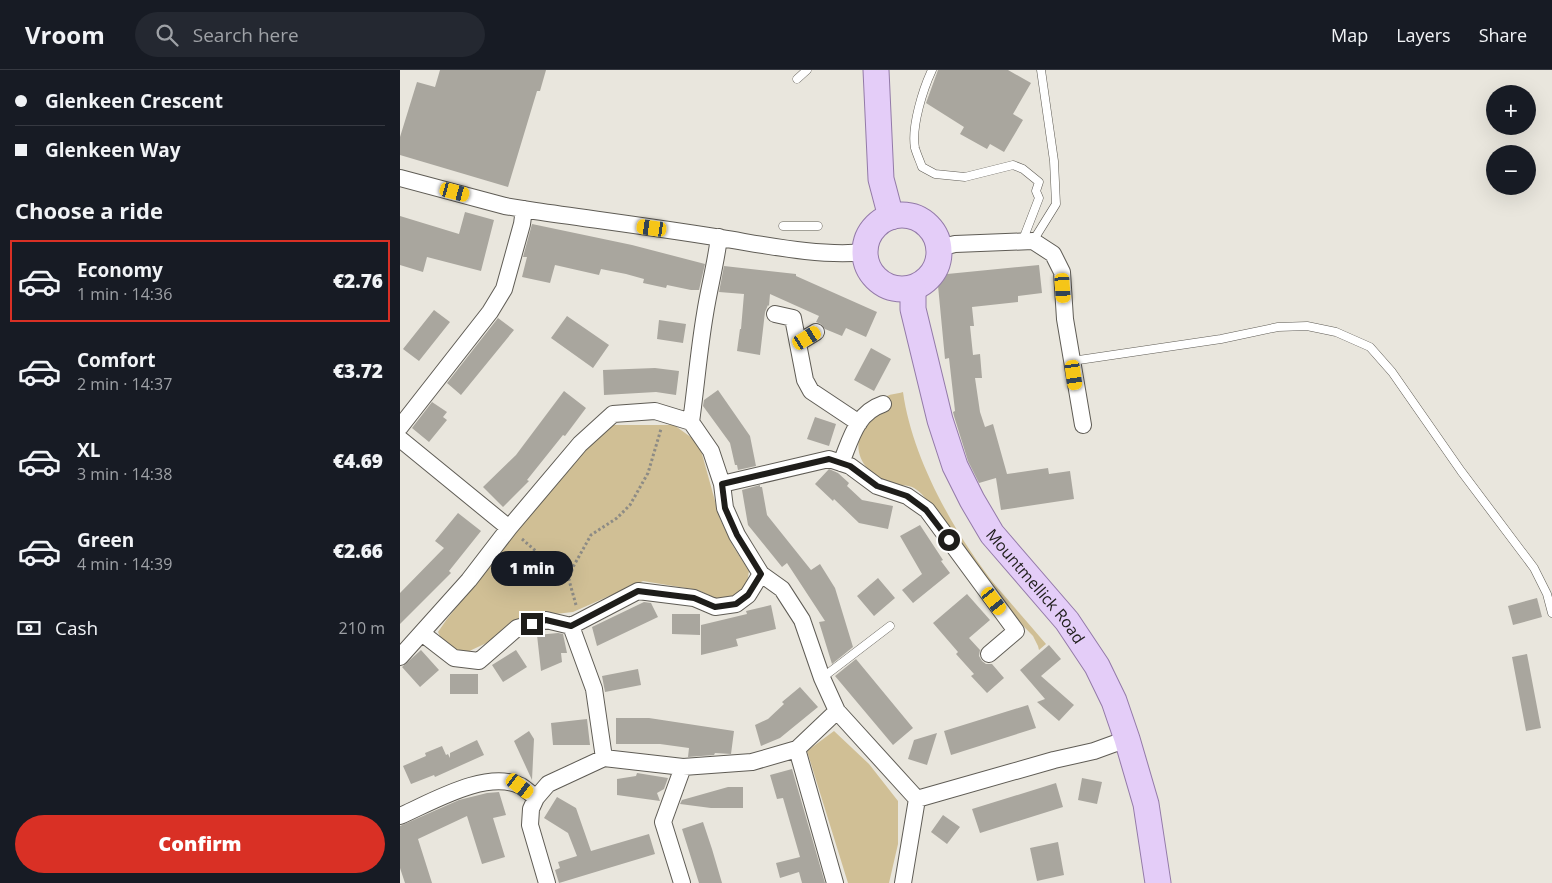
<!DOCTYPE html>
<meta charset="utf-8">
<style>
body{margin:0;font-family:"Open Sans",sans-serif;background:#242831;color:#f1f3f6;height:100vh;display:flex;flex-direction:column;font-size:19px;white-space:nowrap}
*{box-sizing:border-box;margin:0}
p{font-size:16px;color:#9ea1a6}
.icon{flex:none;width:28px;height:28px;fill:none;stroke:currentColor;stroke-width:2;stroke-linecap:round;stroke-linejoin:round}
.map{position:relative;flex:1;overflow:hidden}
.sheet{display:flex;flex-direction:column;background:#171b24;width:400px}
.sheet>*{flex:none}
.hud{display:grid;align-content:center;height:110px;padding:0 15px;background:#171b24}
.fabs{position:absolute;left:1086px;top:15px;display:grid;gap:10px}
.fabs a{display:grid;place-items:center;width:50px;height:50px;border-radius:50%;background:#171b24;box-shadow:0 5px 20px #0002;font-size:25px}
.end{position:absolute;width:22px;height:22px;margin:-11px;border:6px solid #1e1d1a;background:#fff;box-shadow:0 0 0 2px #fff}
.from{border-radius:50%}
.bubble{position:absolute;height:35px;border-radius:18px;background:#171b24;box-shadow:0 5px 20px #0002;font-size:16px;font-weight:800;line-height:35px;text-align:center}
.car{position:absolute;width:15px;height:30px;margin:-15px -8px;border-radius:6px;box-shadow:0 0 4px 1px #0007;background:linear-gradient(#f5c518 24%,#345 0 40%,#f5c518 0 76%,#345 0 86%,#f5c518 0)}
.hud b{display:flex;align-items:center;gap:18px;height:48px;font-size:19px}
.hud b+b{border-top:1px solid #363941}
.hud i{width:12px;height:12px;background:#f1f3f6}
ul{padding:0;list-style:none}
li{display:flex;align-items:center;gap:15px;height:82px;margin:0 10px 8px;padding:0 5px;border:2px solid transparent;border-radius:0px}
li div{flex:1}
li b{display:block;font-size:19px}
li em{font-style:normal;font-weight:800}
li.current{border-color:#d93025}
li>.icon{width:45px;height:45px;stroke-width:1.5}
h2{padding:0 15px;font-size:22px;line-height:60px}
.pay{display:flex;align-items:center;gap:12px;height:55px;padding:0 15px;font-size:19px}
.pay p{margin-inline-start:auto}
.action{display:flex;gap:10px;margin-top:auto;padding:10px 15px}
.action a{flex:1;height:58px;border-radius:30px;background:#d93025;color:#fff;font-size:20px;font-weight:800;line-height:58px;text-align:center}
header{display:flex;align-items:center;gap:30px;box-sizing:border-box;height:70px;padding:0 25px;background:#171b24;border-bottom:1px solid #363941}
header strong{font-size:24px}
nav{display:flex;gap:28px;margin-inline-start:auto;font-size:18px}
.search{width:350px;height:45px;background:#242831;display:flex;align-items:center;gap:12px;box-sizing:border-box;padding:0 18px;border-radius:28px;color:#9ea1a6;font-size:19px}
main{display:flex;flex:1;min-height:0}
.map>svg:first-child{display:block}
.green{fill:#d0bf95}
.building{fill:#a9a69e}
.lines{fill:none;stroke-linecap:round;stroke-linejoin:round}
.service-casing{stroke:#5f5c55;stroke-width:9}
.minor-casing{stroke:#5f5c55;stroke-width:18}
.primary-casing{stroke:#937aa8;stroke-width:27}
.path{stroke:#8d8b85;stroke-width:3;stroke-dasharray:2.5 2.5;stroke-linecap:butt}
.service{stroke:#fff;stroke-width:8}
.minor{stroke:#fff;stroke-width:16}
.primary{stroke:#e4cdf8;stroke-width:25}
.route{stroke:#1e1d1a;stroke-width:6}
.labels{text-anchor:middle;stroke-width:5;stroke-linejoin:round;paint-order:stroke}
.street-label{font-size:16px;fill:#1e1d1a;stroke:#fff}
</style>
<header>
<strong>Vroom</strong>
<div class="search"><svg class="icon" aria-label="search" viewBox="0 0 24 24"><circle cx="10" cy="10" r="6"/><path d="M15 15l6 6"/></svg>Search here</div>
<nav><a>Map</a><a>Layers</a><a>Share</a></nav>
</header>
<main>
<section class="sheet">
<div class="hud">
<b><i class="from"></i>Glenkeen Crescent</b>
<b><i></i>Glenkeen Way</b>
</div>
<h2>Choose a ride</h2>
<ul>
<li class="current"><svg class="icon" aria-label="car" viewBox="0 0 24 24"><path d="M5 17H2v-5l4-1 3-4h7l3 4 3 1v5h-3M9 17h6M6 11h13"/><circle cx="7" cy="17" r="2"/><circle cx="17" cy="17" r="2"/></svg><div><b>Economy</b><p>1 min · 14:36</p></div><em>€2.76</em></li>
<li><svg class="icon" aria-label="car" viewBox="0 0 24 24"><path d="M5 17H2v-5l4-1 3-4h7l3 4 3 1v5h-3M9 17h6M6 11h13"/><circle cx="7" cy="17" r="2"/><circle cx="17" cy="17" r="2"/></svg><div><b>Comfort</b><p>2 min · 14:37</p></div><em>€3.72</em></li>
<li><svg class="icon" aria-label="car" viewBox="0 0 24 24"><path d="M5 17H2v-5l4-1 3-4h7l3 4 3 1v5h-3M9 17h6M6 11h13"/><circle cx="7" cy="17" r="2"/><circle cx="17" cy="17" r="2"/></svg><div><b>XL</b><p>3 min · 14:38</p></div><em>€4.69</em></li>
<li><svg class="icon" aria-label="car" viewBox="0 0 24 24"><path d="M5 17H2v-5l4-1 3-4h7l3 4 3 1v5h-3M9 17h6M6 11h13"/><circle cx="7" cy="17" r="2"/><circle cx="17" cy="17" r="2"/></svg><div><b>Green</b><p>4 min · 14:39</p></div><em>€2.66</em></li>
</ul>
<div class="pay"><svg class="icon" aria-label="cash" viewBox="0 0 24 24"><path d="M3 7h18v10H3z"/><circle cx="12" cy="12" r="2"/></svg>Cash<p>210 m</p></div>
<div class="action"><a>Confirm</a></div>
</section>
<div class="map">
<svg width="1152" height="813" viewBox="0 0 1152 813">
<rect width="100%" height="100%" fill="#e9e6dd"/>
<!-- green -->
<path class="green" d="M 503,322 C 512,388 555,465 596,516 C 613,536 630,555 646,574 L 639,580 L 638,576 L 633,566 L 604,536 L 531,435 C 526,429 521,422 514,418 C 507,414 499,416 491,413 C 464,404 448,380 466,353 C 470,347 478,332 484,328 C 488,324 497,324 503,322 Z
M 211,355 L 274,355 L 299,373 L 320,449 L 333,476 L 349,501 L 347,513 L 340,522 L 330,527 L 317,529 L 298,520 L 243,511 L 173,542 L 146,545 L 63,584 L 43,573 L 38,562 L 47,549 L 184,377 Z
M 434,661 L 469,694 L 498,731 L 498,774 L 489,813 L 448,813 L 407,681 Z"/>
<!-- building -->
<path class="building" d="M 40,0 L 146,0 L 140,21 L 137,21 L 108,117 L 0,85 L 0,67 L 17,12 L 35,17 Z
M 538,0 L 608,0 L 631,13 L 613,44 L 623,50 L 604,82 L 590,74 L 587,79 L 560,64 L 564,57 L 526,33 Z
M 65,142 L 94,150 L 81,201 L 27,187 L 23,202 L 0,195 L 0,146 L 59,164 Z
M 132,154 L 232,175 L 305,194 L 299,220 L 291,220 L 267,215 L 266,218 L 243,213 L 244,209 L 226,204 L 201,199 L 199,205 L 155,195 L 150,213 L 122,207 L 127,187 L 123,187 Z
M 639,195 L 642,223 L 618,226 L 618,232 L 572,237 L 574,256 L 570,256 L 573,285 L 580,284 L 582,308 L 575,308 L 580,342 L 585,357 L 593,354 L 607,404 L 648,398 L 649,404 L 670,401 L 674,429 L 601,440 L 596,408 L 579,413 L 568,391 L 554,346 L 553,342 L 555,341 L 549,288 L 545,289 L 537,205 Z
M 324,196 L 396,204 L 396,206 L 477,242 L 466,267 L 446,258 L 442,266 L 425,259 L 421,254 L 416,252 L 419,246 L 370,224 L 369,236 L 368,235 L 365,242 L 360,285 L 337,281 L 340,259 L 341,259 L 344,224 L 319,222 Z
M 34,240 L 50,252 L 19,291 L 3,279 Z
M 167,246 L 209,275 L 193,298 L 151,268 Z
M 98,248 L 114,260 L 61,325 L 47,313 Z
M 259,250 L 286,254 L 283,273 L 257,269 Z
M 471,278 L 491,289 L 474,321 L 454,310 Z
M 255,298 L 279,301 L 276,325 L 256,322 L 204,325 L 203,300 Z
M 318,320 L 350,366 L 356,396 L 338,400 L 337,395 L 335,395 L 330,373 L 303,336 L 304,330 Z
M 164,321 L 186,338 L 165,366 L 163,365 L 127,410 L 129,411 L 103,437 L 83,417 L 116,385 Z
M 32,332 L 47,342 L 43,347 L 47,350 L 29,372 L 12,358 Z
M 415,347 L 436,354 L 429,376 L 407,369 Z
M 429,399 L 438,403 L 449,413 L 447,416 L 462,430 L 493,436 L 488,459 L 459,453 L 434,429 L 433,431 L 415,414 Z
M 360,415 L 360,417 L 362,417 L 367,445 L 411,500 L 420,494 L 435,518 L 453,577 L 432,594 L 419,552 L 425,551 L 387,493 L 382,497 L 348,455 L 342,420 Z
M 58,443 L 81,461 L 49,501 L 51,503 L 0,554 L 0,523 L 44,478 L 35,471 Z
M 520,455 L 543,490 L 541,491 L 550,503 L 513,533 L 502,520 L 522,504 L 500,466 Z
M 478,508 L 495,528 L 474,546 L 457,526 Z
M 567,524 L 590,550 L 569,568 L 580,580 L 579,586 L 582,591 L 586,594 L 592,594 L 604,608 L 587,623 L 571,606 L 574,604 L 556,584 L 558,582 L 533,553 Z
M 1137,528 L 1142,547 L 1113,555 L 1108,536 Z
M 244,532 L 251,533 L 258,547 L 197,576 L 192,557 Z
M 371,535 L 376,559 L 336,569 L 338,576 L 301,585 L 301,555 L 347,544 L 346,541 Z
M 272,544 L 300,544 L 300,565 L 272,564 Z
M 158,563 L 163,564 L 167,583 L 161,583 L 162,592 L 141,601 L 137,565 Z
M 649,575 L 661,589 L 641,606 L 674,635 L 659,651 L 637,632 L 645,629 L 620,600 Z
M 21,580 L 39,600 L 20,617 L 2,597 Z
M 116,580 L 127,597 L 103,612 L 92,595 Z
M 1127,584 L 1141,658 L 1126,661 L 1112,587 Z
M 456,589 L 513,658 L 493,675 L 435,606 Z
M 238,599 L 241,615 L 205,622 L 202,606 Z
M 50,604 L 78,604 L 78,624 L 50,624 Z
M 400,617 L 418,637 L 380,668 L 361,676 L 355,655 L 368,649 L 384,634 L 382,632 Z
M 628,635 L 636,658 L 551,685 L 544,661 Z
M 216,648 L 249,648 L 334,661 L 331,684 L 315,683 L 314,685 L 288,687 L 289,678 L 260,674 L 216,674 Z
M 187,649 L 190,675 L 153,675 L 151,653 Z
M 129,661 L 134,669 L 132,710 L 114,671 Z
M 537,663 L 527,695 L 508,689 L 514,670 Z
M 77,670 L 84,685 L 35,707 L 34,705 L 11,714 L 3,696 L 26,686 L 25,683 L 42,676 L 46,685 L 48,684 L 50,688 L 50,683 Z
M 392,699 L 425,813 L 402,813 L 399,802 L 380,808 L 376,793 L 400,787 L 383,728 L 377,729 L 370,705 Z
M 237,703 L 268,708 L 264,719 L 257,723 L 260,731 L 217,725 L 217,709 L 236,706 Z
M 682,708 L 702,712 L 697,734 L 678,730 Z
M 656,713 L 663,737 L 580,763 L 572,739 Z
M 328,717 L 343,717 L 343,738 L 311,738 L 280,734 L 282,730 Z
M 99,722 L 106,745 L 93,748 L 105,787 L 82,794 L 67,746 L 18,769 L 32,813 L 5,813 L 0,798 L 0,756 L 59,730 L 87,723 Z
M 157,727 L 176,738 L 191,781 L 249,764 L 255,784 L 159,813 L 155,800 L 160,798 L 158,792 L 177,786 L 168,763 L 144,748 Z
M 543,745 L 560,757 L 547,774 L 531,762 Z
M 303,752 L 312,779 L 322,813 L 299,813 L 282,759 Z
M 658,772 L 664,805 L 637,811 L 630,778 Z"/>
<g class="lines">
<!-- service casing -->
<g class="service-casing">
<path id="service" d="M 532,0 C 523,19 511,57 515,78 C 517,85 520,91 522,97 L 535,104 L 565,107 L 613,95 L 623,99 L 639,112 L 636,121 L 639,128 L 622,172
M 397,9 L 407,0
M 383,156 L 418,156
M 633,171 L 656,134 L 654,91 L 641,0
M 672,291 L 821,269 L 878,257 L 907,256 L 936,262 L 970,277 L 992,302 L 1061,401 L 1134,498 L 1147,524 L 1152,543
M 422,608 L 490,556"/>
</g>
<!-- minor casing -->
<g class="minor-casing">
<path id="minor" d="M 0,108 L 105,136 L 135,141 C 197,150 259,158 321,168 C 365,175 421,187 465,182
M 539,178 L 555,174 L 633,171 L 653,184 L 662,202 L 665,249 L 683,355
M 375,244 L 393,248 L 405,310 L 411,321 L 459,353
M 398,273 L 416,262
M 291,352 L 311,381 L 322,414 L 325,438 L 337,465 L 361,504 L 382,519 L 402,550 L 422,608 L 437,641
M 0,357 L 90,242 L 104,219 L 122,154 L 124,139
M 0,369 L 109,458
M 441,393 C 451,369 456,343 483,334
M 322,414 L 429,389 L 450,396 L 477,416 L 507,426 L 527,440 L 616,561 L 589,584
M 171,556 L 194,619 L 204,688
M 23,564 L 54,588 L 79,591 L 117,558 L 146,550 L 171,556 L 238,521 L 294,528 L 315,537 L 336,534 L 348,525 L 361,504
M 0,587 L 69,510 L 109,458 L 180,374 L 213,344 L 255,341 L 291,352 C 296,316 299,279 305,244 C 309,218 316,193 319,167
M 397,679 L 435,813
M 136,728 L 131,739 L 130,755 L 147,813
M 517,729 L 654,690 L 694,681 L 727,669
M 0,746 C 32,732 87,699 121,716 C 126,719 131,724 136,728 L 148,714 L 204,688 L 283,697 L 352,692 L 397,679 L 437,641 L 517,729
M 282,813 L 263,752 L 283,697
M 503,813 L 517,729"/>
</g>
<!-- primary casing -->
<g class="primary-casing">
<g id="primary">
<path d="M 476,0 L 481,109 L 491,147"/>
<circle cx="502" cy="182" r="37"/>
<path id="s1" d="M 513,218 L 513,239 L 540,350 L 555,396 L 572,430 L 592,464 L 667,551 L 697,596 L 714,631 L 727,669 L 746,734 L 758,813"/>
</g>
</g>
<!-- path -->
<path class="path" d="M 122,469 L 169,510
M 176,535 L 169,510 L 173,497 L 191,465 L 217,448 L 230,435 L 248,403 L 261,359"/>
<!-- service -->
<use href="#service" class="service"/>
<!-- minor -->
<use href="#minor" class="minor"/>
<!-- primary -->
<use href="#primary" class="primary"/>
</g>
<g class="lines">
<!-- route -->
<path class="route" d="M 132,554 L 146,550 L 171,556 L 238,521 L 294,528 L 315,537 L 336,534 L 348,525 L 361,504 L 337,465 L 325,438 L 322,414 L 429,389 L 450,396 L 477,416 L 507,426 L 526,440 L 549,470"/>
</g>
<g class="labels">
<!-- street labels -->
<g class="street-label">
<text dy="6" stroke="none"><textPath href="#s1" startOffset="329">Mountmellick Road</textPath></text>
</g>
</g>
</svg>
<div class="fabs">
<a>+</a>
<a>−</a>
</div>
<i class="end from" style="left:549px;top:470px"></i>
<i class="end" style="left:132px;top:554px"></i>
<div class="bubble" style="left:91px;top:481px;width:82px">1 min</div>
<i class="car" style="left:55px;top:122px;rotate:105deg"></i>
<i class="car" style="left:252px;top:158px;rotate:278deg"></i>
<i class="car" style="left:663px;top:218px;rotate:176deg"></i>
<i class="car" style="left:407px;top:268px;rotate:59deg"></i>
<i class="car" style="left:674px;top:305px;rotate:172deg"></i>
<i class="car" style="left:594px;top:531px;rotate:143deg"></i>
<i class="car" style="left:120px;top:716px;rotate:128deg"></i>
</div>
</main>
